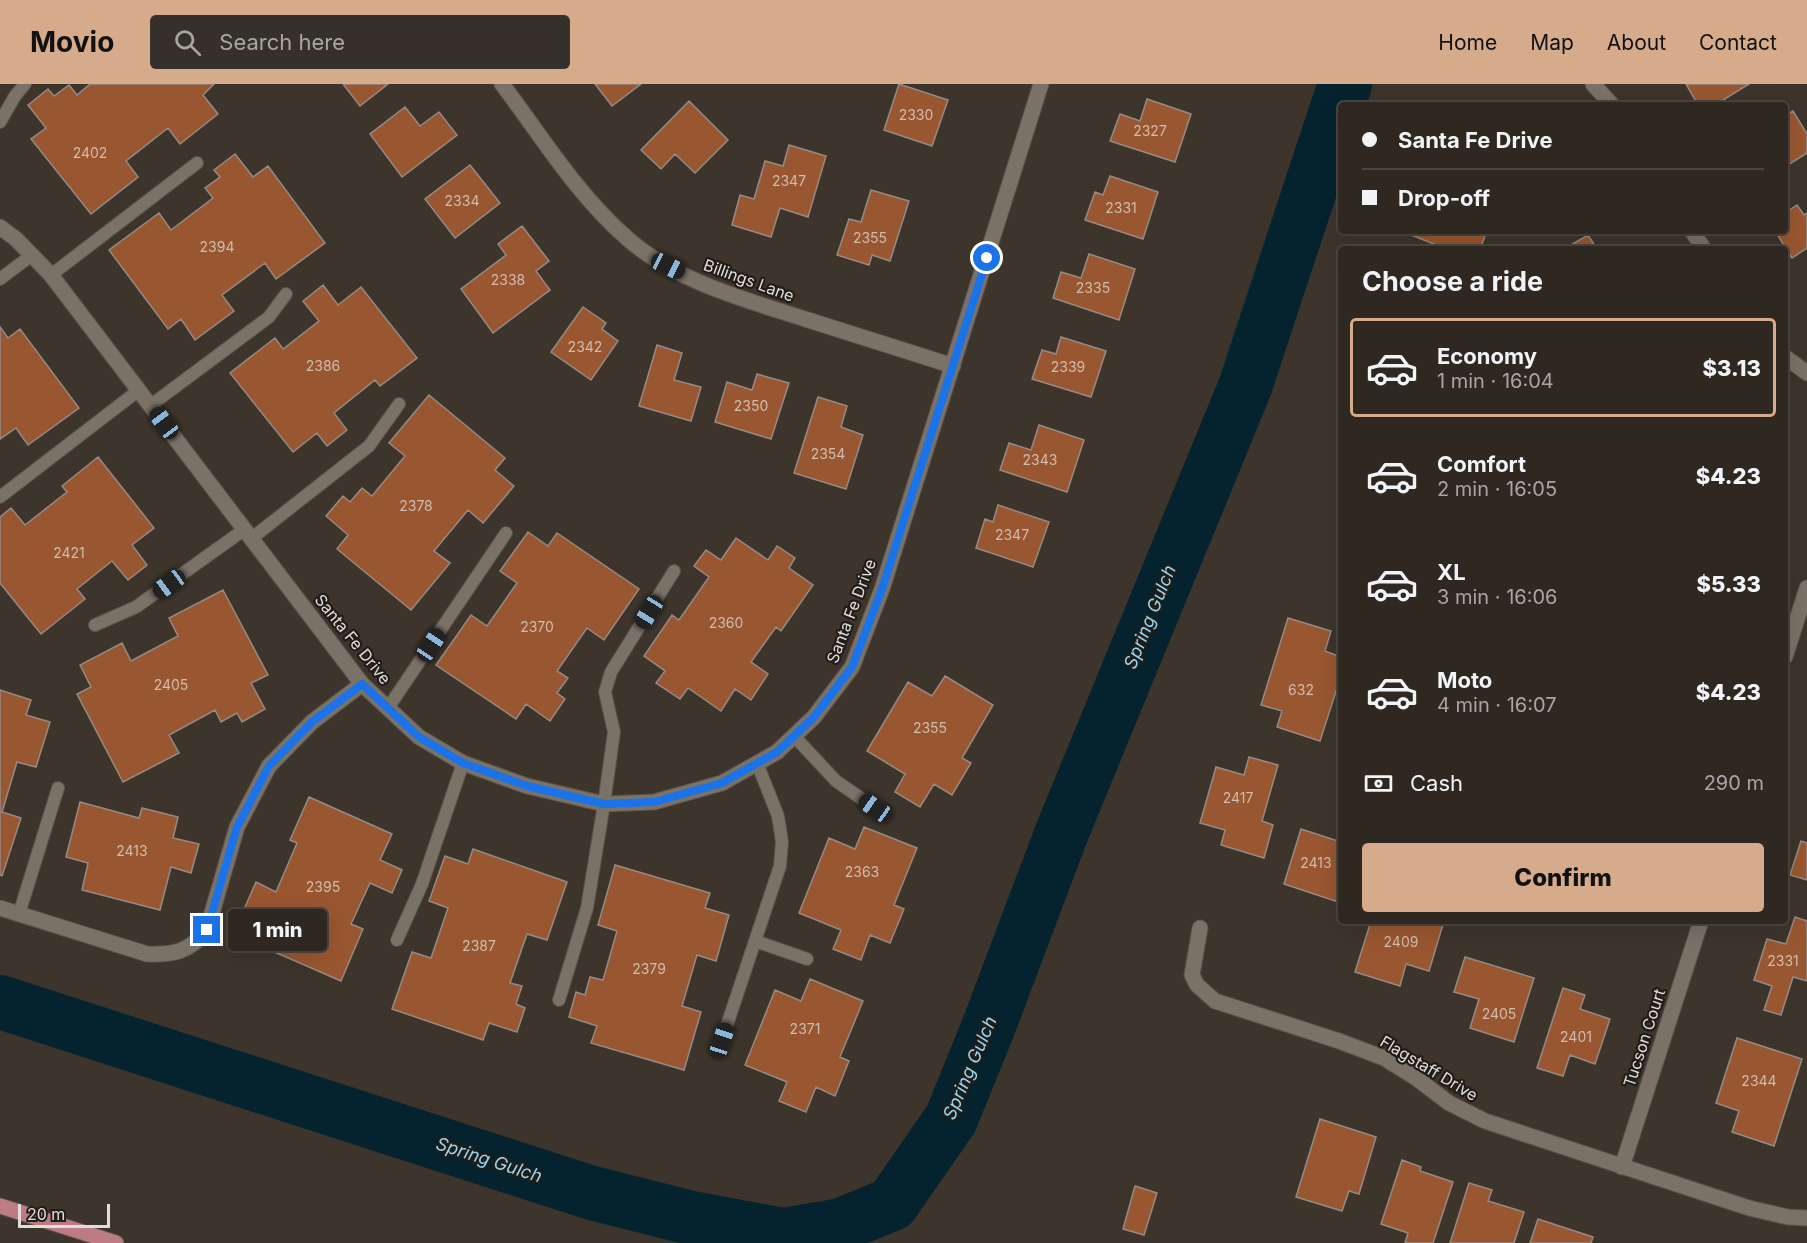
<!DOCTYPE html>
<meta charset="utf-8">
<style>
body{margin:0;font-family:Inter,sans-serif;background:#36302a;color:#f1f3f6;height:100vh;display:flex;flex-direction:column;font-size:22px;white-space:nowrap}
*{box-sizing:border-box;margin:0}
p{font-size:20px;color:#a7a6a5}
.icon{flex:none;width:33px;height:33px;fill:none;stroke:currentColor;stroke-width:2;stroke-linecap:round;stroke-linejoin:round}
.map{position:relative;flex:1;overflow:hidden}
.sheet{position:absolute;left:1338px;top:162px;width:450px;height:678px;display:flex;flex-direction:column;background:#2e2821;border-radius:6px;box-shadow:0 6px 24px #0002,0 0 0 2px #49443f}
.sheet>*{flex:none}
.banner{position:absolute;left:1338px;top:18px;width:450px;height:132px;border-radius:6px;box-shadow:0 6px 24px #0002,0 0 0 2px #49443f;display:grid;align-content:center;height:132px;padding:0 24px;background:#2e2821}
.scale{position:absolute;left:18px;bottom:15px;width:92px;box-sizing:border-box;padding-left:6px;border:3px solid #e2ddd8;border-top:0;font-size:16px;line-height:21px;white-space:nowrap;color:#e2ddd8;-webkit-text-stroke:4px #211d19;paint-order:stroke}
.end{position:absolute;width:27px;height:27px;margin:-14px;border:8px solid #1a73e8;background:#fff;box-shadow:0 0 0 3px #fff}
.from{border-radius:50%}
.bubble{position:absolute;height:42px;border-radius:6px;background:#2e2821;box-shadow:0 6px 24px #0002,0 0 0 2px #49443f;font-size:20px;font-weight:800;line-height:42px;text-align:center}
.car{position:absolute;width:18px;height:36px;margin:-18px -9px;border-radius:8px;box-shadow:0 0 4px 2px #0007;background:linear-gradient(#222 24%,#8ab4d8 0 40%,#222 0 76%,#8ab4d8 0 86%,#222 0)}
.banner b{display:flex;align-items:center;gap:21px;height:57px;font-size:22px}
.banner b+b{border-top:2px solid #49443f}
.banner i{width:15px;height:15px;background:#f1f3f6}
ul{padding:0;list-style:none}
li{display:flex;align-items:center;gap:18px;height:99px;margin:0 12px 9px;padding:0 12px;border:3px solid transparent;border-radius:6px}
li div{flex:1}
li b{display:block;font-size:22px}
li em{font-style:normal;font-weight:800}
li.active{border-color:#d6ab8b}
li>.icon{width:54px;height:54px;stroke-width:1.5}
h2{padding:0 24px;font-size:27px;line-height:72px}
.pay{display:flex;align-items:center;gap:15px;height:66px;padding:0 24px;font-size:22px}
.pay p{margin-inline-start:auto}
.action{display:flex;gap:12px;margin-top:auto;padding:12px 24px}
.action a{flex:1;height:69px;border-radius:6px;background:#d6ab8b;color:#111;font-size:24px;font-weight:800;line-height:69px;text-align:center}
header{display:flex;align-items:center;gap:36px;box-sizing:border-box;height:84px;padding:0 30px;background:#d6ab8b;color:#111}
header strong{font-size:28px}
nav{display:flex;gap:33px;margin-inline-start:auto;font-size:21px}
.search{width:420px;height:54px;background:#36302a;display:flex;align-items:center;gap:15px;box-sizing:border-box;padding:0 21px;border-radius:6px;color:#a7a6a5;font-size:22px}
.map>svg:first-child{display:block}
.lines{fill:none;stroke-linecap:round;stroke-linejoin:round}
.river{stroke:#05232e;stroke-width:54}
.building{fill:#995731;stroke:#978a84;stroke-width:1.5}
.lane-casing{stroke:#59524b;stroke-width:14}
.street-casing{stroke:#59524b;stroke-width:17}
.primary-casing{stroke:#59524b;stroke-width:17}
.lane{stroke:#7a7167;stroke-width:12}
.street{stroke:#7a7167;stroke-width:15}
.primary{stroke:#bd7b83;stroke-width:15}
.route{stroke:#1a73e8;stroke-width:8}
.labels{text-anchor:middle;stroke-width:4.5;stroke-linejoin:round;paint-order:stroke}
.number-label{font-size:14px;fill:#d0bcae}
.street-label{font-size:16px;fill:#e2ddd8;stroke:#211d19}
.water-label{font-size:18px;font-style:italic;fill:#94d7f4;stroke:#211d19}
</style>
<header>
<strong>Movio</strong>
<div class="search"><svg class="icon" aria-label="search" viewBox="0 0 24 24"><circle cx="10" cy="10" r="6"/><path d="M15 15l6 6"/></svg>Search here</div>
<nav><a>Home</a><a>Map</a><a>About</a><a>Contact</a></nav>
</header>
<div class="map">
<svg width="1807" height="1159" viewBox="0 0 1807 1159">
<rect width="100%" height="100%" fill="#3d352c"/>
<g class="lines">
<!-- river -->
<path class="river" d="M 0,918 L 592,1109 L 687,1133 L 783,1151 L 841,1141 L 892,1120 L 951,1035 L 988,944 L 1062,748 L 1245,303 L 1345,0"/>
</g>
<!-- building -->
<path class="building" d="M 90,0 L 214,0 L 203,11 L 218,30 L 180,60 L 168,44 L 126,77 L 138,93 L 91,130 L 31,55 L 46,44 L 28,21 L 48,5 L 54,12 L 69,1 L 77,11 Z
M 343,0 L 388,0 L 360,22 Z
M 595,0 L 641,0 L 612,22 Z
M 899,0 L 948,16 L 932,62 L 884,46 Z
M 1686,0 L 1749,0 L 1715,21 L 1698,21 Z
M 1147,15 L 1191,30 L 1175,78 L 1110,57 L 1120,30 L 1140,37 Z
M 689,17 L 728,56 L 695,89 L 675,70 L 661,85 L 641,66 Z
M 405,23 L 420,42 L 439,28 L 457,51 L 402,93 L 370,50 Z
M 1793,27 L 1807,50 L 1807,69 L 1785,83 L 1785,32 Z
M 789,61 L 826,72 L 808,133 L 780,124 L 771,153 L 732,141 L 740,111 L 754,115 L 765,77 L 783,82 Z
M 235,70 L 253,93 L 268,82 L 325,159 L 276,195 L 265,179 L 222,211 L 234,227 L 195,256 L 181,235 L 168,245 L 109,166 L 159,129 L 171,146 L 213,114 L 205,104 L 220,93 L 214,86 Z
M 470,81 L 500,119 L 455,154 L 425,115 Z
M 1110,92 L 1158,108 L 1143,155 L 1085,136 L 1095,108 L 1103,111 Z
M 871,106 L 909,117 L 890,177 L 872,171 L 869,181 L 837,171 L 849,135 L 861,138 Z
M 1797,121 L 1804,131 L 1807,129 L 1807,164 L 1792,174 L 1775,147 L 1785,147 L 1785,129 Z
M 522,142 L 549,177 L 536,187 L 550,206 L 493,249 L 461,205 L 506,171 L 498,160 Z
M 1410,147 L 1487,147 L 1480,165 L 1446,165 L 1409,150 Z
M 1588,151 L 1597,165 L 1564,165 Z
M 1089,170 L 1135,185 L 1119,236 L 1053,214 L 1061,188 L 1081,194 Z
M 323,201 L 338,221 L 361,203 L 417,274 L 380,302 L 375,296 L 334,329 L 347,346 L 327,362 L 317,349 L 293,368 L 230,289 L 275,254 L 283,265 L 319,237 L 303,217 Z
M 583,223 L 606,239 L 602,245 L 618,257 L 591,296 L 551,268 Z
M 0,243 L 8,254 L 20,245 L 79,324 L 28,361 L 16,344 L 0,355 Z
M 1061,253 L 1106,267 L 1091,313 L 1032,295 L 1042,266 L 1056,270 Z
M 657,261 L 682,269 L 674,296 L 701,303 L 691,337 L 639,322 Z
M 757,290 L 789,299 L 771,355 L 715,338 L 727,298 L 752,306 Z
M 429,311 L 505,374 L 495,386 L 514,402 L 483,439 L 468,426 L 434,467 L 450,479 L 411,526 L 337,465 L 348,451 L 326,432 L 343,412 L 350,418 L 362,404 L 372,412 L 405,372 L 389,359 Z
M 818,313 L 847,322 L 841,343 L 863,351 L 846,405 L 794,389 Z
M 1039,341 L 1084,356 L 1067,408 L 1000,386 L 1009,359 L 1031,366 Z
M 98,373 L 154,444 L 132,461 L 147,481 L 128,496 L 112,477 L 77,505 L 85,515 L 41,550 L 0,499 L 0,433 L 11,424 L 25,441 L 67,408 L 62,402 Z
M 998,421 L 1049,438 L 1033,483 L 976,464 L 985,435 L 993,438 Z
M 528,448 L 548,462 L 557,449 L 639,505 L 604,556 L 587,544 L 557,587 L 568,594 L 557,609 L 565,615 L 550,637 L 526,620 L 516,635 L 436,581 L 471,531 L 487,542 L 517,499 L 500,487 Z
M 736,454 L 768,476 L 777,462 L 795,474 L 789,484 L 813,501 L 781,547 L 776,543 L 751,578 L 768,590 L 751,616 L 735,605 L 721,627 L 688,604 L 680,615 L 656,599 L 665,587 L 644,572 L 672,531 L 679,536 L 709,493 L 694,482 L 706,466 L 721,476 Z
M 223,506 L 268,591 L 251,599 L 265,625 L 242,638 L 237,629 L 221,638 L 215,626 L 169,651 L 179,669 L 123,698 L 77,610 L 91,603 L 80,581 L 122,559 L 131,577 L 178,552 L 169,534 Z
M 1288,534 L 1331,547 L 1325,567 L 1341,573 L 1341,592 L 1320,657 L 1277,643 L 1282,627 L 1261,621 Z
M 945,592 L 993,621 L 962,674 L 971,679 L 952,711 L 934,700 L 920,723 L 895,708 L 905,690 L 867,667 L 908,598 L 932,612 Z
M 0,606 L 31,616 L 26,631 L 50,638 L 36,683 L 17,678 L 2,728 L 21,734 L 2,792 L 0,791 Z
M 1249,673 L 1278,681 L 1262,737 L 1273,741 L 1264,774 L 1221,761 L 1225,746 L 1200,739 L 1216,683 L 1244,691 Z
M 309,713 L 392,750 L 380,776 L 402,786 L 392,809 L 370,799 L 351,840 L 363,845 L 341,897 L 249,857 L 261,829 L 245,823 L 256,798 L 276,808 L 297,759 L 290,756 Z
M 80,718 L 139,734 L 142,724 L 178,733 L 173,754 L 199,760 L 191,789 L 171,783 L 160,826 L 82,806 L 88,779 L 66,773 Z
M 864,743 L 917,764 L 894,821 L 904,825 L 890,859 L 870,851 L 861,876 L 833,865 L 841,846 L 799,829 L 829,754 L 855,765 Z
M 1301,745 L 1341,758 L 1341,819 L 1284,800 Z
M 1801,757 L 1807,759 L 1807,796 L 1790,791 Z
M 473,765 L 567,798 L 547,856 L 527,850 L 510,899 L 522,902 L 516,920 L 525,924 L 517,948 L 489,939 L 483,956 L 392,925 L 412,868 L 431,874 L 448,824 L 429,817 L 445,772 L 468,780 Z
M 615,781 L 710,809 L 705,824 L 729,831 L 716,877 L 697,871 L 682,922 L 701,928 L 684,986 L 591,959 L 597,942 L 569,933 L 576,908 L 585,911 L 590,893 L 603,896 L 617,847 L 598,841 Z
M 1795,833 L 1807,837 L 1807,897 L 1793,893 L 1781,931 L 1764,926 L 1772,902 L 1754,896 L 1767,855 L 1786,860 Z
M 1371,837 L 1444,837 L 1429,887 L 1406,880 L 1400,902 L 1355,888 Z
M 1465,873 L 1534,894 L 1514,958 L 1470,944 L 1479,915 L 1454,908 Z
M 810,895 L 863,917 L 840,973 L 849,977 L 835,1012 L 816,1003 L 806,1028 L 779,1017 L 787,998 L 745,981 L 775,906 L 801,917 Z
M 1563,904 L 1585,911 L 1580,925 L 1610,935 L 1595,980 L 1570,971 L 1563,992 L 1537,984 Z
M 1737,954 L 1802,975 L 1774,1062 L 1732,1048 L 1739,1027 L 1716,1019 Z
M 1320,1035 L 1376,1053 L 1359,1110 L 1349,1107 L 1342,1127 L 1296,1113 Z
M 1402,1076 L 1421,1083 L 1420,1087 L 1453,1098 L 1433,1159 L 1405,1159 L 1408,1149 L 1381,1140 Z
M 1469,1099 L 1492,1106 L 1488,1117 L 1524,1128 L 1514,1159 L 1450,1159 Z
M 1135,1102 L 1157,1109 L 1144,1151 L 1123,1145 Z
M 1538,1135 L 1593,1153 L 1591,1159 L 1530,1159 Z"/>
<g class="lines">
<!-- lane casing -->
<g class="lane-casing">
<path id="lane" d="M 0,38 L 15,12 L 25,0
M 51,191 L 197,79
M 0,195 L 32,171
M 151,321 L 269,233 L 286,210
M 0,413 L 139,306
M 252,454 L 369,362 L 399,320
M 95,541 L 136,523 L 245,445
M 388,624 L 506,449
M 794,652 L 836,697 L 875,724
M 19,830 L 58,704
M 397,856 L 422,800 L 463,679
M 755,857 L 807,875
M 559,916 L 587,824 L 604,720 L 614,648 L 605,608 L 611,588 L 674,487
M 722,956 L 780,782 L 782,758 L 778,732 L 757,679"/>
</g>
<!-- street casing -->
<g class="street-casing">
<path id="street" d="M 502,0 C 542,53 578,112 628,155 C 675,197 746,216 805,235 C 855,251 904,266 953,282
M 1593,0 L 1612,21
M 0,143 L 16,155 L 51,191 L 362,600 L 419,653 L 463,679 L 527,702 L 604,720 L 654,718 L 722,699 L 777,668 L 814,633 L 852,583 L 882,505 L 1041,0
M 1692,147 L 1704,165
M 1785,273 L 1807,289
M 1785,573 L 1807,504
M 0,824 L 147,870 C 174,871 189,868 207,846 L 237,743 L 269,682 L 312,638 L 362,600
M 1200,844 L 1192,891 L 1197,901 L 1215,917 L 1339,957 L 1384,974 L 1416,994 L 1449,1019 L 1485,1037 L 1749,1124 L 1788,1133 L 1807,1134
M 1622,1083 L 1701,837"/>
</g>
<!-- primary casing -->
<g class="primary-casing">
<path id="primary" d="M 0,1122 L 116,1159"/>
</g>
<!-- lane -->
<use href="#lane" class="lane"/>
<!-- street -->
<use href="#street" class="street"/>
<!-- primary -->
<use href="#primary" class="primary"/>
</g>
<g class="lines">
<!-- route -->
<path class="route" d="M 207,846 L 237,743 L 269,682 L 312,638 L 362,600 L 419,653 L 463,679 L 527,702 L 604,720 L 654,718 L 722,699 L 777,668 L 814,633 L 852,583 L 882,505 L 987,174"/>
</g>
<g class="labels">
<!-- number labels -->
<g class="number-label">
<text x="916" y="36">2330</text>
<text x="1150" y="52">2327</text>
<text x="90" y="74">2402</text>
<text x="789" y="102">2347</text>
<text x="462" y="122">2334</text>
<text x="1121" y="129">2331</text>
<text x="870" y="159">2355</text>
<text x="217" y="168">2394</text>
<text x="508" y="201">2338</text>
<text x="1093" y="209">2335</text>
<text x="585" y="268">2342</text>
<text x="323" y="287">2386</text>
<text x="1068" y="288">2339</text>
<text x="751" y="327">2350</text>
<text x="828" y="375">2354</text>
<text x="1040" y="381">2343</text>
<text x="416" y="427">2378</text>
<text x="1012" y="456">2347</text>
<text x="69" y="474">2421</text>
<text x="726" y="544">2360</text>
<text x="537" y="548">2370</text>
<text x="171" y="606">2405</text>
<text x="1301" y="611">632</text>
<text x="930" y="649">2355</text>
<text x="1238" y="719">2417</text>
<text x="132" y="772">2413</text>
<text x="1316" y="784">2413</text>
<text x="862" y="793">2363</text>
<text x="323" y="808">2395</text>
<text x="1401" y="863">2409</text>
<text x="479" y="867">2387</text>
<text x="1783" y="882">2331</text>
<text x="649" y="890">2379</text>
<text x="1499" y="935">2405</text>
<text x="805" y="950">2371</text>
<text x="1576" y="958">2401</text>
<text x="1759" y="1002">2344</text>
</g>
<!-- street labels -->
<g class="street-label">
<text transform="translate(749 196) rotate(20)" y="6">Billings Lane</text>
<text transform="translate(851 527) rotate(-69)" y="6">Santa Fe Drive</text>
<text transform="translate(353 555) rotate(51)" y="6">Santa Fe Drive</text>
<text transform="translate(1644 954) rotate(-72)" y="6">Tucson Court</text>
<text transform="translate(1429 984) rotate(31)" y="6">Flagstaff Drive</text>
</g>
<!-- water labels -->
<g class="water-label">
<text transform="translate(1150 533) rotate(-68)" y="6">Spring Gulch</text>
<text transform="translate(970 984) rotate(-67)" y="6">Spring Gulch</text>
<text transform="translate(489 1076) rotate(18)" y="6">Spring Gulch</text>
</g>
</g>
</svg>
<div class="scale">20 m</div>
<i class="end from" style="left:987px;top:174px"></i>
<i class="end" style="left:207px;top:846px"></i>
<div class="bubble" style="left:228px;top:825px;width:99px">1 min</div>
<i class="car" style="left:668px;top:182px;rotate:116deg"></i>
<i class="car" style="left:164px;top:339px;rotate:323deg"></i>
<i class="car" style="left:169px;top:500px;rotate:234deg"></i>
<i class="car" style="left:649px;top:528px;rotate:212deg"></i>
<i class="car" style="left:431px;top:561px;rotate:34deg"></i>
<i class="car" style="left:875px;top:724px;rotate:305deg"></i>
<i class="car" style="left:722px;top:956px;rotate:18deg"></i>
<div class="banner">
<b><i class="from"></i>Santa Fe Drive</b>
<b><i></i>Drop-off</b>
</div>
<section class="sheet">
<h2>Choose a ride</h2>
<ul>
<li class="active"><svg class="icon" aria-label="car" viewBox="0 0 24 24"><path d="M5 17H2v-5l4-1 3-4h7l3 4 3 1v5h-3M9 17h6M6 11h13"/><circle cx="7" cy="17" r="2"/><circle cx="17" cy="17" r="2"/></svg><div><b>Economy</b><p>1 min · 16:04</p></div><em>$3.13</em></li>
<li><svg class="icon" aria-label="car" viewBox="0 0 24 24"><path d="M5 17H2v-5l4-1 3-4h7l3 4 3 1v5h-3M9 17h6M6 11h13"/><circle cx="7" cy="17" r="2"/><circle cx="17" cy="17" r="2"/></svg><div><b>Comfort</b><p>2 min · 16:05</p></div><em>$4.23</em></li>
<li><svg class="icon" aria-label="car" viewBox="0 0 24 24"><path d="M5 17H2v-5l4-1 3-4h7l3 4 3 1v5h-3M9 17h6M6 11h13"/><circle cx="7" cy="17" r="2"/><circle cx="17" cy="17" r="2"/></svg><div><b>XL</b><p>3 min · 16:06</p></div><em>$5.33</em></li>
<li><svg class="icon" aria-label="car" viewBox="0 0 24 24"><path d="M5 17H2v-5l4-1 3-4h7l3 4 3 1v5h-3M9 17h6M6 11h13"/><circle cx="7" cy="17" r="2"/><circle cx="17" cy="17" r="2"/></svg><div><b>Moto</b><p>4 min · 16:07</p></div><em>$4.23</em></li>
</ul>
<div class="pay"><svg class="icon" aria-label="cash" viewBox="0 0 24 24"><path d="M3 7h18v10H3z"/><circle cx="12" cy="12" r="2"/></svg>Cash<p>290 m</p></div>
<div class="action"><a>Confirm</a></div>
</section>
</div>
